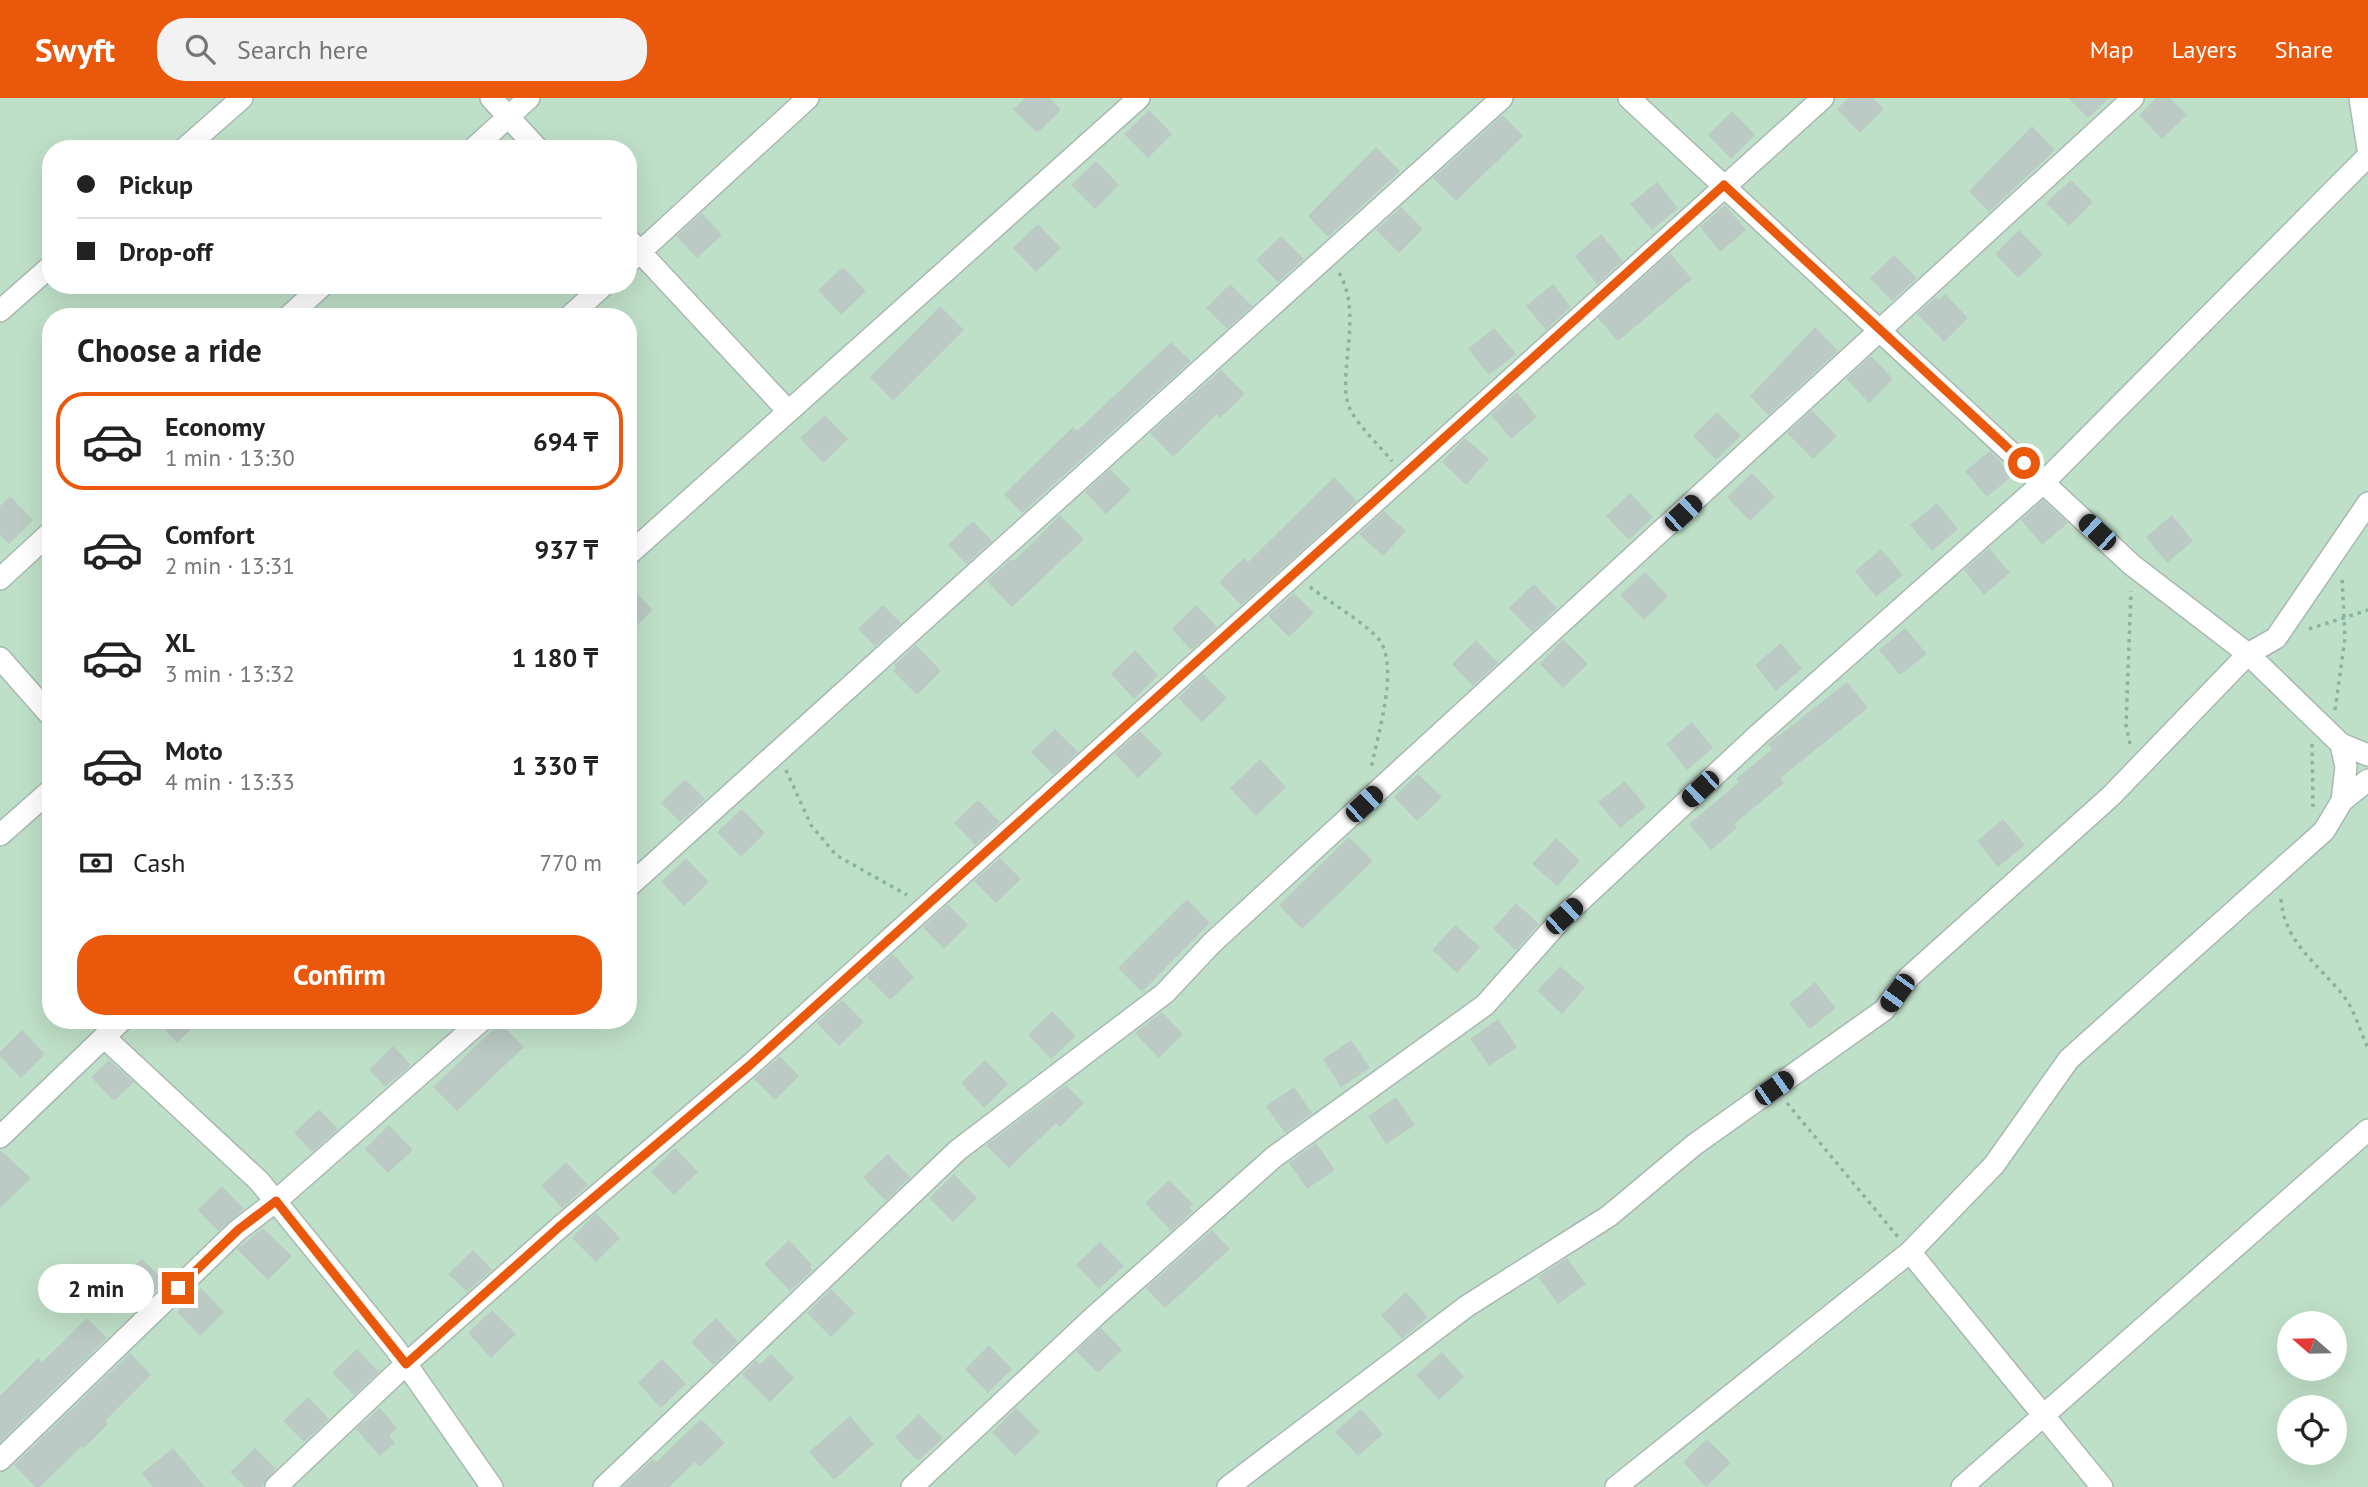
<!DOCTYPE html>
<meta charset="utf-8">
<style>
body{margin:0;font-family:"PT Sans",sans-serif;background:#f2f2f2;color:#222;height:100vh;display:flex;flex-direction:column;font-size:26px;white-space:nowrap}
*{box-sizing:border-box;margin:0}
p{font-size:23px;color:#767676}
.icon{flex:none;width:38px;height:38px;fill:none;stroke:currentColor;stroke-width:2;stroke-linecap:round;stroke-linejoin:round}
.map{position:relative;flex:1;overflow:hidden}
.drawer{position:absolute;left:42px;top:210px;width:595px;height:721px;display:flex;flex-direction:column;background:#fff;border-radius:28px;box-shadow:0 7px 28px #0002}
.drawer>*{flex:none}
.banner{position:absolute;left:42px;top:42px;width:595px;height:154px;border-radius:28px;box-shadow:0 7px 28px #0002;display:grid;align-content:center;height:154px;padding:0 35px;background:#fff}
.needle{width:46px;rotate:290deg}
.fabs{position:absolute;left:2277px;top:1213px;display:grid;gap:14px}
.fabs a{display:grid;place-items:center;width:70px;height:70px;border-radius:50%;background:#fff;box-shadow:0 7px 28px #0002;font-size:35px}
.end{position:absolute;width:32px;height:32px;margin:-16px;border:9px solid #ea580c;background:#fff;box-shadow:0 0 0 4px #fff}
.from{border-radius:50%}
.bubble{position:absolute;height:49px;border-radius:24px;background:#fff;box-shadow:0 7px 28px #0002;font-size:23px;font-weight:800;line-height:49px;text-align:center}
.car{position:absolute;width:21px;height:42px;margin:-21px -10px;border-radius:9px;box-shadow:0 0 5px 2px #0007;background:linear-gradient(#222 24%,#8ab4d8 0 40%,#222 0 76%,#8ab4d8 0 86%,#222 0)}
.banner b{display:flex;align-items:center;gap:24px;height:66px;font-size:26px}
.banner b+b{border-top:2px solid #e0e0e0}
.banner i{width:18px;height:18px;background:#222}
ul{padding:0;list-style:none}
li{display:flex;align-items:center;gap:21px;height:98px;margin:0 14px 10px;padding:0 21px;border:4px solid transparent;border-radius:28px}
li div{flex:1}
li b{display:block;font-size:26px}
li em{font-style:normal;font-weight:800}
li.current{border-color:#ea580c}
li>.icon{width:63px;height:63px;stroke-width:1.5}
h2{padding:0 35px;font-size:32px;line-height:84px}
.pay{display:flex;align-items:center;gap:18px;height:77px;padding:0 35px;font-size:26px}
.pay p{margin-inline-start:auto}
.cta{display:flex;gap:14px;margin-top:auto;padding:14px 35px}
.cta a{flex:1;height:80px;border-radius:28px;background:#ea580c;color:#fff;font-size:28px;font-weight:800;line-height:80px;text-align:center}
header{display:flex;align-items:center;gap:42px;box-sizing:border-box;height:98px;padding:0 35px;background:#ea580c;color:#fff}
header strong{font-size:33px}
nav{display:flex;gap:38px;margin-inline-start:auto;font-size:24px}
.search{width:490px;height:63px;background:#f2f2f2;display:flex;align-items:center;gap:18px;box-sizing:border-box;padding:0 24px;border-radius:28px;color:#767676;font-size:26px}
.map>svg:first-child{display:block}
.green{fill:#bfe0c8;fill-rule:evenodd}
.building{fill:#bbcac4}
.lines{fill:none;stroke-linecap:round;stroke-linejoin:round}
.street-casing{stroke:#a8b8b2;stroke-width:24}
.path{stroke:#86b3a5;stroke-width:3.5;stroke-dasharray:3.5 5;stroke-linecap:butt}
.street{stroke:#fff;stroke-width:21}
.route{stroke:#ea580c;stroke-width:9}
</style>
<header>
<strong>Swyft</strong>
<div class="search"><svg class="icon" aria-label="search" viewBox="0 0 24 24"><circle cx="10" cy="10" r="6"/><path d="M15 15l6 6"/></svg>Search here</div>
<nav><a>Map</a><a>Layers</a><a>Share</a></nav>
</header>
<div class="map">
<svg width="2368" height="1389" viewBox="0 0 2368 1389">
<rect width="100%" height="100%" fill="#e6efeb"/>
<!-- green -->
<path class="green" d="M 0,0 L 2368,0 L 2368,1389 L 0,1389 ZM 51,51 L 628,51 L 628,187 L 51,187 ZM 51,219 L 628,219 L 628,922 L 51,922 ZM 2289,1225 L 2334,1225 L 2334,1270 L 2289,1270 ZM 2289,1309 L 2334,1309 L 2334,1354 L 2289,1354 Z"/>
<!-- building -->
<path class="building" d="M 1025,0 L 1050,0 L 1061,12 L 1037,35 L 1013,11 Z
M 1848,0 L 1873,0 L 1884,11 L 1860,35 L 1837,11 Z
M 2068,0 L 2109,0 L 2088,20 Z
M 2156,0 L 2170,0 L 2187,17 L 2162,41 L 2139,17 Z
M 1149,12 L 1172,36 L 1148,60 L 1124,36 Z
M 1732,13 L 1755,37 L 1731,61 L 1708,37 Z
M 1503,17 L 1523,38 L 1456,103 L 1433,80 Z
M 2032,28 L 2055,52 L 1989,114 L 1969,93 Z
M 1376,49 L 1400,73 L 1328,139 L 1308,118 Z
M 1096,63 L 1119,87 L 1095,111 L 1071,87 Z
M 2071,82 L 2093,104 L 2069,128 L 2046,105 Z
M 1657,84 L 1678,110 L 1652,132 L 1630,106 Z
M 1725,107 L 1746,132 L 1720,154 L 1700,129 Z
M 1401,109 L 1423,131 L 1399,155 L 1376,132 Z
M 702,115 L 722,137 L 697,160 L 676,138 Z
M 1038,126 L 1061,150 L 1036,174 L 1013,150 Z
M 2019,132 L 2043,156 L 2018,180 L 1995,156 Z
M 1601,136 L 1623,163 L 1597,186 L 1575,158 Z
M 1281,138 L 1304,161 L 1278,184 L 1256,162 Z
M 1670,155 L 1692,181 L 1618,243 L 1598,220 Z
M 1894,157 L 1917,180 L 1892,203 L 1870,180 Z
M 843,169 L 866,193 L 841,217 L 818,192 Z
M 1230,186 L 1252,208 L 1227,231 L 1206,210 Z
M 1553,186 L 1571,209 L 1546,232 L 1526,208 Z
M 1945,196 L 1968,220 L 1944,244 L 1917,216 L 1936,199 L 1939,202 Z
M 940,208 L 964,232 L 893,303 L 870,279 Z
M 1815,229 L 1838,253 L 1768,317 L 1750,298 Z
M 1494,230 L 1516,256 L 1489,277 L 1468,251 Z
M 1171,244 L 1191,263 L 1022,415 L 1004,396 L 1073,329 L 1077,333 Z
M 1871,258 L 1893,281 L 1869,305 L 1846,281 Z
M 1221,272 L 1245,296 L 1220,320 L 1217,316 L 1173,359 L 1150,335 Z
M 1517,294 L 1537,319 L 1511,341 L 1491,317 Z
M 1812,312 L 1837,338 L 1813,361 L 1787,335 Z
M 1717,314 L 1741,338 L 1716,362 L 1693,338 Z
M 825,317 L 848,341 L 823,365 L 800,340 Z
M 1465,340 L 1489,361 L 1466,387 L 1442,364 Z
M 1990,353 L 2013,377 L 1987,399 L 1965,373 Z
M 1110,371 L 1131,392 L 1106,416 L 1085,394 Z
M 1752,375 L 1775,399 L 1750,423 L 1727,399 Z
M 1334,379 L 1357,403 L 1241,507 L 1219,484 L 1244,460 L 1248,464 Z
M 1630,395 L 1653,419 L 1629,442 L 1606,418 Z
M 10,398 L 33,422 L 9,446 L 0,437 L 0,408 Z
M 2043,402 L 2068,425 L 2042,447 L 2021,422 Z
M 1937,405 L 1958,431 L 1932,453 L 1910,427 Z
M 1384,413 L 1406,433 L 1383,458 L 1359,436 Z
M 1060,417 L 1084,441 L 1012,509 L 987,483 L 1010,462 L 1015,462 Z
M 2172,417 L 2193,443 L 2167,465 L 2146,439 Z
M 973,423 L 992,443 L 966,466 L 948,447 Z
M 1989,450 L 2010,475 L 1984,497 L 1964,472 Z
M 1881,451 L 1903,477 L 1876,499 L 1855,473 Z
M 1645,474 L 1668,498 L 1644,522 L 1620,497 Z
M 628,486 L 653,512 L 628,535 Z
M 1534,486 L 1557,510 L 1532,534 L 1509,510 Z
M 1294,495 L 1314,515 L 1289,539 L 1268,518 Z
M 883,507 L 901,525 L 875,548 L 858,531 Z
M 1196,507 L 1217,529 L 1191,552 L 1172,531 Z
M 1905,530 L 1927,556 L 1900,577 L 1879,552 Z
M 1563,541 L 1588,566 L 1563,590 L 1540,566 Z
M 1476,542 L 1498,565 L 1473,588 L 1452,566 Z
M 1781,545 L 1802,571 L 1776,593 L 1755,567 Z
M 916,547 L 941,573 L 917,597 L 893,573 L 896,570 L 894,567 Z
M 1135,552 L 1158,577 L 1134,601 L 1111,576 Z
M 1203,576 L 1227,600 L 1202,624 L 1178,600 Z
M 1847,584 L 1868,610 L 1780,680 L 1784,685 L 1734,726 L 1737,730 L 1711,752 L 1689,726 L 1739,684 L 1736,681 L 1772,651 L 1768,646 Z
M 1692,624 L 1713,650 L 1687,672 L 1666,646 Z
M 1055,631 L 1078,654 L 1053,677 L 1031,654 Z
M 1140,633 L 1163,656 L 1138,680 L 1115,656 Z
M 1260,661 L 1286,689 L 1256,718 L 1230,690 Z
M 1418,676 L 1442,699 L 1417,723 L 1394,699 Z
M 685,681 L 705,701 L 680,724 L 661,705 Z
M 1625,683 L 1646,709 L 1620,730 L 1598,704 Z
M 978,702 L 1000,724 L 975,747 L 954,725 Z
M 742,711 L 765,735 L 741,759 L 717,734 Z
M 2003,721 L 2025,747 L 1998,769 L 1977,743 Z
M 1349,739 L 1373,763 L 1302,831 L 1279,807 Z
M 1556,740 L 1580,763 L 1557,788 L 1532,766 Z
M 686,760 L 709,784 L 684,808 L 661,784 Z
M 1000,760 L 1021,781 L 996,805 L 974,783 Z
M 1187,801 L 1210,825 L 1142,894 L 1118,870 Z
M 1516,805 L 1539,826 L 1516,852 L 1493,831 Z
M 948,806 L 968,827 L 944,851 L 923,829 Z
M 1455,827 L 1480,849 L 1457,875 L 1432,852 Z
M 893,856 L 914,879 L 890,902 L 867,879 Z
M 1560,868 L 1585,890 L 1562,916 L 1537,893 Z
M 1815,884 L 1836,910 L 1810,931 L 1789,906 Z
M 842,902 L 864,924 L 839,948 L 817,925 Z
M 1052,913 L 1076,938 L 1051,961 L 1028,937 Z
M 1162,914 L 1183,936 L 1159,960 L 1135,935 Z
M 1498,921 L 1517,949 L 1489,968 L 1470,941 Z
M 156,922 L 200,922 L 177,945 Z
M 500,925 L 524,949 L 457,1013 L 433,989 Z
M 22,932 L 45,956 L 21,980 L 0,958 L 0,954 Z
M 1351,942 L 1370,970 L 1341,989 L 1323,961 Z
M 393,948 L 411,967 L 385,989 L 369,972 Z
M 780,958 L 799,978 L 775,1002 L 754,981 Z
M 109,962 L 134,984 L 114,1003 L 91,979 Z
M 985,962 L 1008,986 L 984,1010 L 961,985 Z
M 1066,987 L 1084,1005 L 1060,1029 L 1056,1025 L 1009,1070 L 986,1047 Z
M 1294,989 L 1312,1015 L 1285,1035 L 1266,1008 Z
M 1396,999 L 1415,1027 L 1386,1046 L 1368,1018 Z
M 319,1011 L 338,1031 L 312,1054 L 294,1035 Z
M 389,1027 L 413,1052 L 388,1075 L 365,1051 Z
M 1316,1045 L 1335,1072 L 1307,1091 L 1289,1065 Z
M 675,1050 L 698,1074 L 674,1097 L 651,1074 Z
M 0,1052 L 31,1080 L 0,1110 Z
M 888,1056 L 910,1079 L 886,1103 L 863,1079 Z
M 566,1064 L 588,1087 L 562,1110 L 541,1088 Z
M 954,1076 L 977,1100 L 953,1124 L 929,1100 Z
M 1169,1082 L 1193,1106 L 1189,1109 L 1193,1113 L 1171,1133 L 1145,1105 Z
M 222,1088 L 244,1111 L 218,1133 L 198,1112 Z
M 596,1115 L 620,1140 L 596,1164 L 572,1140 Z
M 263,1130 L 292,1158 L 268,1182 L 237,1151 Z
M 1212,1132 L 1230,1151 L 1165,1210 L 1146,1190 Z
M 789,1142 L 812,1167 L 810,1169 L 813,1172 L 790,1193 L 764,1166 Z
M 1100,1144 L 1124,1168 L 1099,1191 L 1076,1167 Z
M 473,1152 L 492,1172 L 467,1194 L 448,1176 Z
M 1567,1160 L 1586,1186 L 1558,1206 L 1538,1179 Z
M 142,1161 L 165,1184 L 140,1208 L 117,1184 Z
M 201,1190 L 224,1214 L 200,1238 L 177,1214 Z
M 831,1191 L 855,1215 L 831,1239 L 807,1215 Z
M 1406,1194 L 1428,1219 L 1402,1241 L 1381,1217 Z
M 492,1212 L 516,1236 L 491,1260 L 468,1235 Z
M 87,1220 L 107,1240 L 0,1344 L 0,1298 L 38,1260 L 42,1264 Z
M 716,1220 L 738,1243 L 713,1267 L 691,1244 Z
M 1101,1230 L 1122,1252 L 1098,1275 L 1076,1253 Z
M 989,1247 L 1012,1271 L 988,1295 L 965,1271 Z
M 357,1251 L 379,1274 L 354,1297 L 332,1275 Z
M 1442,1254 L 1464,1279 L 1439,1302 L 1416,1277 Z
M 130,1255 L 151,1277 L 105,1323 L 108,1326 L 84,1350 L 82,1348 L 40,1389 L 35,1389 L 14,1367 Z
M 771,1256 L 794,1280 L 770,1304 L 742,1276 L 756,1262 L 760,1266 Z
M 662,1261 L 686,1286 L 661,1310 L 638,1285 Z
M 308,1299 L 329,1321 L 304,1344 L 283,1323 Z
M 380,1310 L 397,1330 L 389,1337 L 395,1345 L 380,1358 L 356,1331 Z
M 1016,1310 L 1040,1334 L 1015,1358 L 992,1334 Z
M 1361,1311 L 1383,1336 L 1358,1358 L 1335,1334 Z
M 919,1316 L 943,1340 L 918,1363 L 895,1339 Z
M 850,1318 L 874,1346 L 834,1382 L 809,1354 Z
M 701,1321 L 725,1345 L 700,1369 L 695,1364 L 669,1389 L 623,1389 L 653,1361 L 656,1364 Z
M 1707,1341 L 1731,1365 L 1706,1389 L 1683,1364 Z
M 173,1350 L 205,1389 L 153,1389 L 142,1375 Z
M 255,1350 L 276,1371 L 262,1389 L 245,1389 L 230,1374 Z"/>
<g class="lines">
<!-- street casing -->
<g class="street-casing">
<path id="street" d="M 491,0 L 538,51
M 1629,0 L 2132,467 L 2248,556 L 2341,646 L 2346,669 L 2342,703 L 2324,733 L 2069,961 L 1994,1067 L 1910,1154 L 2102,1389
M 2360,0 L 2368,51
M 184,51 L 242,0
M 473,51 L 529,0
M 628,141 L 788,313
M 628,165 L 808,0
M 0,213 L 51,168
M 288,219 L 323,187
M 569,219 L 604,187
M 628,457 L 1139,0
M 0,481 L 51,434
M 0,560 L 51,618
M 2341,646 L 2368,657
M 2342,703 L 2368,682
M 0,737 L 51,692
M 628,789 L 1502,0
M 104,939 L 259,1083 L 395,1250 L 492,1389
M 0,1039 L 122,922
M 0,1362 L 238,1132 L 276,1103 L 482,922
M 276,1389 L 406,1266 L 560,1129 L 749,968 L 1823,0
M 604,1389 L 958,1052 L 1165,895 L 1212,845 L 2133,0
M 912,1389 L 1096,1217 L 1274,1059 L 1485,907 L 1564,818 L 1759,636 L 2044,384 L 2368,58
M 1228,1389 L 1467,1208 L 1609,1118 L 1694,1047 L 1884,912 L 1909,879 L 2111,698 L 2248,556 L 2276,540 L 2368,405
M 1616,1389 L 1910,1154
M 1962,1389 L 2368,1032"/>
</g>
<!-- path -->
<path class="path" d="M 1339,175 C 1365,217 1334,283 1351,313 C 1361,331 1379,347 1392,363
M 1310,489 C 1331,505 1357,520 1376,538 C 1402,563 1377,638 1371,671
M 2309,531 L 2368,512
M 2335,612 L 2345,540 L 2342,480
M 2130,646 L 2126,627 L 2131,493
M 2312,646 L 2313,709
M 786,672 L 811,727 L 836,757 L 907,797
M 2281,801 C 2284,844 2317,865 2342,896 C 2354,910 2360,933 2368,950
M 1787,1005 L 1898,1139"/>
<!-- street -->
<use href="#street" class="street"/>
</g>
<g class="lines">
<!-- route -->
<path class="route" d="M 178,1190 L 238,1132 L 276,1103 L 406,1266 L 559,1129 L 749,968 L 1724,87 L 2024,365"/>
</g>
</svg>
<div class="fabs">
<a><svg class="needle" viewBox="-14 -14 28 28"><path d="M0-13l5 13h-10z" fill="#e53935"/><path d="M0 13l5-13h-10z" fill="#767676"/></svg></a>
<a><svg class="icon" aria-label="locate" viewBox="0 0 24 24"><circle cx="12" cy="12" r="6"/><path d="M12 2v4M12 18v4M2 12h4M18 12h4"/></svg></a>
</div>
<i class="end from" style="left:2024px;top:365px"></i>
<i class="end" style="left:178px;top:1190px"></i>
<div class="bubble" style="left:38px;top:1166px;width:116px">2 min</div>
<i class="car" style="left:1683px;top:415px;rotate:47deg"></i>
<i class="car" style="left:2097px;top:434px;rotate:313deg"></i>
<i class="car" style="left:1700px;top:691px;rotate:227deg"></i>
<i class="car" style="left:1364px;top:706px;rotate:47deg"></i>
<i class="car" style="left:1564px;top:818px;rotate:47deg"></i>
<i class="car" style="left:1897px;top:895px;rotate:216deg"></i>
<i class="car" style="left:1774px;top:990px;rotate:55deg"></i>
<div class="banner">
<b><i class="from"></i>Pickup</b>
<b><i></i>Drop-off</b>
</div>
<section class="drawer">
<h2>Choose a ride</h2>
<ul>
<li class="current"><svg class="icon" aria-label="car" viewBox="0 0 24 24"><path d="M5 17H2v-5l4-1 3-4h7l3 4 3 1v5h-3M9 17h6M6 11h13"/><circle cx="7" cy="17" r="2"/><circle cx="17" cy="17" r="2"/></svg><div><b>Economy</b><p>1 min · 13:30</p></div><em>694 ₸</em></li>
<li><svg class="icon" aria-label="car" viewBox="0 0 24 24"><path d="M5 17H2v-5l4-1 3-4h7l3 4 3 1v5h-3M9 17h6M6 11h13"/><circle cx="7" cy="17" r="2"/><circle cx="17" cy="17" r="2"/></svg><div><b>Comfort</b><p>2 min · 13:31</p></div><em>937 ₸</em></li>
<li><svg class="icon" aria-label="car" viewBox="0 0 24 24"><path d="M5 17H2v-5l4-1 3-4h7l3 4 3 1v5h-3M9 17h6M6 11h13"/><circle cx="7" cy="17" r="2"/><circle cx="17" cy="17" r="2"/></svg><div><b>XL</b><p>3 min · 13:32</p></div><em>1 180 ₸</em></li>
<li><svg class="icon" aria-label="car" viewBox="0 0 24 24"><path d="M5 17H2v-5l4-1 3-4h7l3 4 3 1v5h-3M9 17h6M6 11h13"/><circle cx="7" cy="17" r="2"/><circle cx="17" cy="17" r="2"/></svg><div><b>Moto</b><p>4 min · 13:33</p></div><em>1 330 ₸</em></li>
</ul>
<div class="pay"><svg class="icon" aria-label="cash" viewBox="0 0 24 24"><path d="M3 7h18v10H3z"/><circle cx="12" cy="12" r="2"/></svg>Cash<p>770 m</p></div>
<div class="cta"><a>Confirm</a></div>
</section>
</div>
